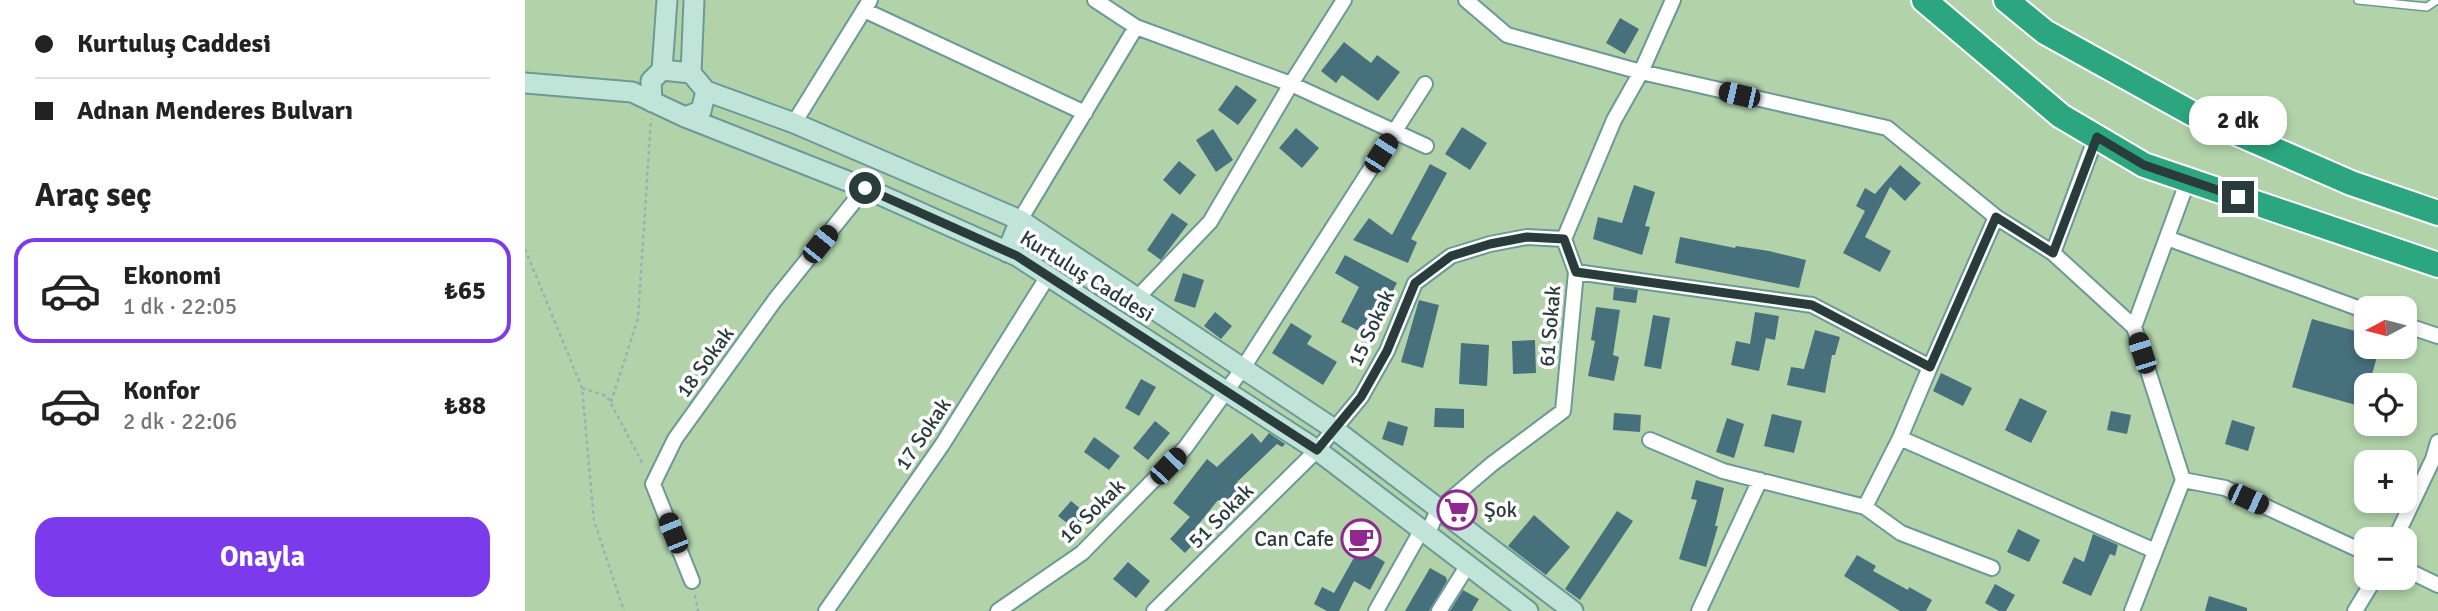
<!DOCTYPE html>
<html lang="tr">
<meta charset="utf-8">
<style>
body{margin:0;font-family:Signika,sans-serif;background:#f6f6f6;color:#222;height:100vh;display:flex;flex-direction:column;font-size:26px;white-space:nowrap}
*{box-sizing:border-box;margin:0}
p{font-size:23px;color:#767676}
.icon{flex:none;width:38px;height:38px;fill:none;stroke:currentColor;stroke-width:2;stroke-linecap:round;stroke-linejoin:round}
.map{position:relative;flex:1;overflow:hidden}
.side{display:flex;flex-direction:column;background:#fff;width:525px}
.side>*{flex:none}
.guide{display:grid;align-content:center;height:154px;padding:0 35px;background:#fff}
.needle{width:46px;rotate:263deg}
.tools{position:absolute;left:1829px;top:296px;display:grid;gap:14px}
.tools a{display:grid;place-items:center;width:63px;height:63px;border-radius:14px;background:#fff;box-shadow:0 4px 10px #0003;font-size:35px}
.end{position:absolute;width:32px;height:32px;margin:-16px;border:9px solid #293c3b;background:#fff;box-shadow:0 0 0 4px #fff}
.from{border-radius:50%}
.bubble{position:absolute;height:49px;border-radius:21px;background:#fff;box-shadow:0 4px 10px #0003;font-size:23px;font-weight:700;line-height:49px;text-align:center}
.car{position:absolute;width:21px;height:42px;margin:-21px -10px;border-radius:9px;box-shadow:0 0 5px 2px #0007;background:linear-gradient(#222 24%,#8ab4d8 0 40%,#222 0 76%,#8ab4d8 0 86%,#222 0)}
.guide b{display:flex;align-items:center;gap:24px;height:66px;font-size:26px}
.guide b+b{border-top:2px solid #e0e0e0}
.guide i{width:18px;height:18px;background:#222}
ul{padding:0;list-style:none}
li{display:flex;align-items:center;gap:21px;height:105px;margin:0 14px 10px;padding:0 21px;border:4px solid transparent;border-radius:21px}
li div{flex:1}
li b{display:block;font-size:26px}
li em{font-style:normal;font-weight:700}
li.selected{border-color:#7c3aed}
li>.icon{width:63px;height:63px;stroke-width:1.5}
h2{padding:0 35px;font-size:32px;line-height:84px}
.cta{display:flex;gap:14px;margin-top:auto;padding:14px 35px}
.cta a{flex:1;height:80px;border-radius:21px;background:#7c3aed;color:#fff;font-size:28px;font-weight:700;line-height:80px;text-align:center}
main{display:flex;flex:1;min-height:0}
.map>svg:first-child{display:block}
.green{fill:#b2d3aa;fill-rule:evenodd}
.building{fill:#47707d}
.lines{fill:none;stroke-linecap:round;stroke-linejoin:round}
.lane-casing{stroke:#6b9998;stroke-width:10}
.street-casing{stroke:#6b9998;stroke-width:18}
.secondary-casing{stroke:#6b9998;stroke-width:23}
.highway-casing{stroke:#fff;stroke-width:28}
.path{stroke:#8fb6b4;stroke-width:2.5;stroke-dasharray:3.5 3.5;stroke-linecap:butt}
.lane{stroke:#fff;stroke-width:7}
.street{stroke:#fff;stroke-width:14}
.secondary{stroke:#c0e4d8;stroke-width:19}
.highway{stroke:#2ca67e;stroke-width:24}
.route{stroke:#293c3b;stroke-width:9}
.labels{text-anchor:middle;stroke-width:7;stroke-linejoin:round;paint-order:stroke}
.street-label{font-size:21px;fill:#293c3b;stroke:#fff}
.poi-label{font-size:21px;fill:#293c3b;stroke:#fff;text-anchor:start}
</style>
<main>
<section class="side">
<div class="guide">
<b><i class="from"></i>Kurtuluş Caddesi</b>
<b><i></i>Adnan Menderes Bulvarı</b>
</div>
<h2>Araç seç</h2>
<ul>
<li class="selected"><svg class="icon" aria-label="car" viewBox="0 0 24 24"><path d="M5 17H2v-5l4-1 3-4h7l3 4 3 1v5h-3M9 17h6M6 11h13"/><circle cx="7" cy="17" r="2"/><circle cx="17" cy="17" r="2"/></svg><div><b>Ekonomi</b><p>1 dk · 22:05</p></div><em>₺65</em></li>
<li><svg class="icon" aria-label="car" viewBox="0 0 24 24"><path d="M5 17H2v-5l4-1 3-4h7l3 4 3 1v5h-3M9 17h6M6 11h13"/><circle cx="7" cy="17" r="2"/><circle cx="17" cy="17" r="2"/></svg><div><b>Konfor</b><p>2 dk · 22:06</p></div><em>₺88</em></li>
</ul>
<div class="cta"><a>Onayla</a></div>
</section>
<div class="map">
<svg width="1913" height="611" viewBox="0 0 1913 611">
<rect width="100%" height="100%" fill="#bff0ee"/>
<!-- green -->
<path class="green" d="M 0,0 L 1913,0 L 1913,611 L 0,611 ZM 1841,308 L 1880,308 L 1880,346 L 1841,346 ZM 1841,385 L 1880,385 L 1880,424 L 1841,424 ZM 1841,462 L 1880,462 L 1880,500 L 1841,500 ZM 1841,539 L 1880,539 L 1880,578 L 1841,578 Z"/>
<!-- building -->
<path class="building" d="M 1095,18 L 1114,29 L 1100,54 L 1081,43 Z
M 819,42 L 846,63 L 852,55 L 875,72 L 853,101 L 817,75 L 811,83 L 796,71 Z
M 711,85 L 732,100 L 713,125 L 693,110 Z
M 937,127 L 962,143 L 945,170 L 920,154 Z
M 771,128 L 794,148 L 777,168 L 754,148 Z
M 688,129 L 708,160 L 691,172 L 671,140 Z
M 654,161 L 671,175 L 655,195 L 638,180 Z
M 905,164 L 922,173 L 886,239 L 892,242 L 883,263 L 828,240 L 844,218 L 867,235 Z
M 1375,165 L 1396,183 L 1380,201 L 1365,187 L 1340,237 L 1366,251 L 1355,272 L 1318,253 L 1340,211 L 1331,206 L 1340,188 L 1350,194 Z
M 1109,185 L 1130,192 L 1120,226 L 1125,227 L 1117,255 L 1068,239 L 1073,217 L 1097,223 Z
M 647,213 L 663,224 L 636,260 L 622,250 Z
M 1155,237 L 1210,248 L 1211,246 L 1244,251 L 1281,260 L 1274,288 L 1150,263 Z
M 820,255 L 872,283 L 860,305 L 856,303 L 840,334 L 816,322 L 834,287 L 810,273 Z
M 658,273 L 679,280 L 670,308 L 649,301 Z
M 1089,287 L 1113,290 L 1111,303 L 1088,300 Z
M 894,300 L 914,305 L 898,368 L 876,362 Z
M 1071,307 L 1095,310 L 1088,355 L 1094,357 L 1089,381 L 1063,376 L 1070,341 L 1066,340 Z
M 690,312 L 707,326 L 696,339 L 679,326 Z
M 1230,312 L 1254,316 L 1250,340 L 1241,338 L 1234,371 L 1206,365 L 1211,341 L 1225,344 Z
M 1128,315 L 1145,318 L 1136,369 L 1119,366 Z
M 1787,319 L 1841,334 L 1841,346 L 1855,346 L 1844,385 L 1841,385 L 1838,407 L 1767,387 Z
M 766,323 L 787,336 L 782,344 L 812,362 L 798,385 L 747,353 Z
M 1290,330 L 1315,337 L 1310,355 L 1307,355 L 1300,393 L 1262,385 L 1266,367 L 1279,369 Z
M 1010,340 L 1011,373 L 988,374 L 987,341 Z
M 936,343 L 964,345 L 962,386 L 934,384 Z
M 1416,373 L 1447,388 L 1438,406 L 1408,391 Z
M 616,379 L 631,387 L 614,416 L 600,408 Z
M 1495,398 L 1522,411 L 1506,443 L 1480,430 Z
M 910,408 L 939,409 L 939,428 L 909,427 Z
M 1586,411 L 1606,415 L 1602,434 L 1582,430 Z
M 1089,413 L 1116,415 L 1115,432 L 1088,430 Z
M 1247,414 L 1277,421 L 1269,453 L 1239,446 Z
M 1202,418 L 1219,424 L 1209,458 L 1191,452 Z
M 1707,420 L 1730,427 L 1723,451 L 1700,444 Z
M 630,421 L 645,433 L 623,460 L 608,448 Z
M 863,421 L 883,427 L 878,446 L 857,439 Z
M 727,433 L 736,443 L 744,433 L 760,444 L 757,447 L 752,444 L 712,482 L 720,487 L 705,509 L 693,500 L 665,535 L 671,541 L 660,553 L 645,539 L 665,517 L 648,503 L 682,459 L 692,467 Z
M 569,437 L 595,456 L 584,470 L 559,452 Z
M 1171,480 L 1199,488 L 1190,526 L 1193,526 L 1181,567 L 1154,559 L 1172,500 L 1166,499 Z
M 546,501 L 562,514 L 550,529 L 533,516 Z
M 1092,511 L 1108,521 L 1055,600 L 1040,589 Z
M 1009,515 L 1045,547 L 1021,575 L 983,546 Z
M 1493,529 L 1515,540 L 1504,562 L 1482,552 Z
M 1568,534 L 1593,545 L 1590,556 L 1585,554 L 1566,596 L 1537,583 L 1549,557 L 1559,562 Z
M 835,547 L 860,562 L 845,590 L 829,581 L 814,611 L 802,611 L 789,604 L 797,587 L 809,593 Z
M 1332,555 L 1351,566 L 1348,571 L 1383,590 L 1384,587 L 1407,600 L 1401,611 L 1375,611 L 1319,576 Z
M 603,562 L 625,581 L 611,598 L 588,579 Z
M 905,568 L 921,577 L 922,581 L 904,611 L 880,611 Z
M 1470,584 L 1490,595 L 1481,611 L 1474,611 L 1460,603 Z
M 938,590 L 954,599 L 947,611 L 925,611 Z
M 1684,596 L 1722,608 L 1722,611 L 1680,611 Z"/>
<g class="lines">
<!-- lane casing -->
<g class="lane-casing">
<path id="lane" d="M 1833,0 L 1902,7 L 1912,0"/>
</g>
<!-- street casing -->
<g class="street-casing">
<path id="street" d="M 570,0 L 611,27
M 819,0 L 766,84 L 901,146
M 941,0 L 982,35 L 1116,72 L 1362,128 L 1471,217
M 339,10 L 560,113
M 269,123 L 345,0
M 495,220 L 611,27 L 766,84 L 685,222 L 612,298
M 1642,238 L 1841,311
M 1528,253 L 1571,137
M 1051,272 L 1287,305 L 1405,367 L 1471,217 L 1528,253 L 1609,327
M 1880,325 L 1913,336
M 1375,438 L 1630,551
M 1125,440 L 1198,471 L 1340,507 L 1375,438 L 1405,367
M 1658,480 L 1700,488 L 1841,553
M 1340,507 L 1376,533 L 1467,568
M 902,535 L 913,510 L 967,464 L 1038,411 L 1051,272 L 1039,239 L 1089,120 L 1116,72 L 1148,0
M 1870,539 L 1908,459 L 1913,442
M 1880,569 L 1913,585
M 167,581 L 128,484 L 150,439 L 250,300 L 340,188
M 301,611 L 417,445 L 523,276
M 473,611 L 557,553 L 660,448 L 718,368 L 900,84
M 629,611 L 792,450 L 836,397 L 862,351 L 890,283 L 926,256 L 965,244 L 1002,237 L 1039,239
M 851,611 L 896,531
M 914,611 L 943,565
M 1174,611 L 1235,480
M 1607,611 L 1658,480 L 1609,327 L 1663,180
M 1830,611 L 1850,578"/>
</g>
<!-- secondary casing -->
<g class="secondary-casing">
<path id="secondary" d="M 137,70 L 142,0
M 166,73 L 169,0
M 0,83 L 107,92 L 160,117 L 340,188 L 492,256 L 792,450 L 1003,611
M 181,91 L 269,123 L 495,220 L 809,429 L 1048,611
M 127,102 L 126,81 L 137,70 L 166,73 L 181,91 L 176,111 L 160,117
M 482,252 L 495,220"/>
</g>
<!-- highway casing -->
<g class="highway-casing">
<path id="highway" d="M 1399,0 L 1536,116 L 1619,165 L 1913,265
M 1481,0 L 1520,32 L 1668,114 L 1826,183 L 1913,213"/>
</g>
<!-- path -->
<path class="path" d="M 0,249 L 57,388 L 69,521 L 99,611
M 57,388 L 82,396 L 119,466
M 86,402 L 113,318 L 126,119
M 170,595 L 173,611"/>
<!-- lane -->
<use href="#lane" class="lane"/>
<!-- street -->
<use href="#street" class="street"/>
<!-- secondary -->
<use href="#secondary" class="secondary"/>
<!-- highway -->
<use href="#highway" class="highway"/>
</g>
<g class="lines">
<!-- route -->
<path class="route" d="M 340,188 L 492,256 L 792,450 L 836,397 L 862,351 L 890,283 L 926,256 L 965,244 L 1002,237 L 1039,239 L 1051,272 L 1287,305 L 1405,367 L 1471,217 L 1528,253 L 1572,137 L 1619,165 L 1713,197"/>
</g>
<!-- icons -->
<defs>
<g id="supermarket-ring" transform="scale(2.0125)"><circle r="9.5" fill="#fff" stroke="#90298f" stroke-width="1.5"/><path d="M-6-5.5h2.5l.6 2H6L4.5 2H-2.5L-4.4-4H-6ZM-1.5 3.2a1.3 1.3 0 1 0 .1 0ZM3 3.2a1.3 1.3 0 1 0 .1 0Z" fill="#90298f"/></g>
<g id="cafe-ring" transform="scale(2.0125)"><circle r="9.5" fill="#fff" stroke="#90298f" stroke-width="1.5"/><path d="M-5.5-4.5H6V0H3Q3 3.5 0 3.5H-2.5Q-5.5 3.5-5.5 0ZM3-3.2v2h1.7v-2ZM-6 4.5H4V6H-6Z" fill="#90298f"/></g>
</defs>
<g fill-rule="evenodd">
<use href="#supermarket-ring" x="932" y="510"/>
<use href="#cafe-ring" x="836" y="539"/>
</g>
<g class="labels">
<!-- street labels -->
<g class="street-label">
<text transform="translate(562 276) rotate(32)" y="7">Kurtuluş Caddesi</text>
<text transform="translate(1025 326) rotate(-85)" y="7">61 Sokak</text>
<text transform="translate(846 328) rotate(-65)" y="7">15 Sokak</text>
<text transform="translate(180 362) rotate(-54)" y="7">18 Sokak</text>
<text transform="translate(398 434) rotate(-56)" y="7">17 Sokak</text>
<text transform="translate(567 511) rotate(-44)" y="7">16 Sokak</text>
<text transform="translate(696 516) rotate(-45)" y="7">51 Sokak</text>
</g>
<!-- poi labels -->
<g class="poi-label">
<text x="959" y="517">Şok</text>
<text x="809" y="546" text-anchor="end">Can Cafe</text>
</g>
</g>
</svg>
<div class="tools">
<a><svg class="needle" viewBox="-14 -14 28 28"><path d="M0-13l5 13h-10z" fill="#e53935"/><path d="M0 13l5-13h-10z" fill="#767676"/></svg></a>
<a><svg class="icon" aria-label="locate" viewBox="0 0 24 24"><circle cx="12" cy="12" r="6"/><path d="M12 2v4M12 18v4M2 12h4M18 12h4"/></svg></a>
<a>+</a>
<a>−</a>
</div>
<i class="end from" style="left:340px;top:188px"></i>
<i class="end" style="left:1713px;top:197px"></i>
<div class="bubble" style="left:1664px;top:96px;width:98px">2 dk</div>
<i class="car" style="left:1214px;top:95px;rotate:283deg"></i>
<i class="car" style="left:856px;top:153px;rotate:33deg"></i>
<i class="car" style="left:295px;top:244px;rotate:39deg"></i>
<i class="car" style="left:1617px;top:353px;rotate:342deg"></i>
<i class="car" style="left:643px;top:466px;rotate:44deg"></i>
<i class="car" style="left:1723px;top:499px;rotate:115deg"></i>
<i class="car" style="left:148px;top:533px;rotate:338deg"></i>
</div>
</main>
